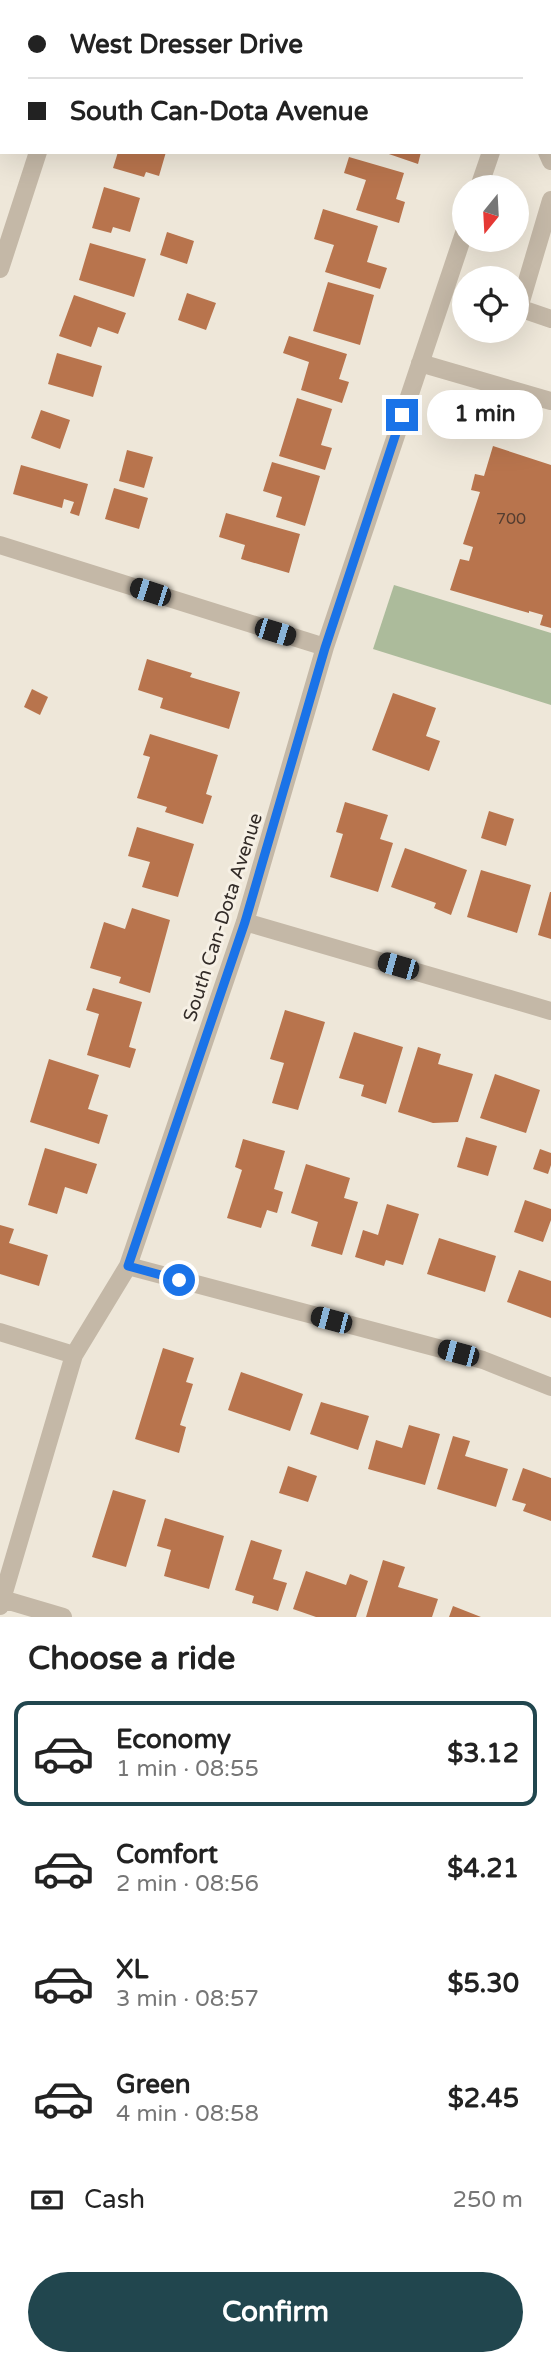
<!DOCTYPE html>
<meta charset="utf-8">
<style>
body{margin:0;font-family:"Varela Round",sans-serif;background:#f6f6f6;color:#222;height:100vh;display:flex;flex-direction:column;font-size:26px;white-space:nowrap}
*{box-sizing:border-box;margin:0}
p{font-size:23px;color:#767676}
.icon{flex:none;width:38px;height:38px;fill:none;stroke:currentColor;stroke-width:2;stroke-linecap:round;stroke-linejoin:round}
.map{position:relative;height:1617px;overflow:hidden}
.drawer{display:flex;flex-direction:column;background:#fff;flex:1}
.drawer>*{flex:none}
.banner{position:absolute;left:0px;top:0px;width:551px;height:154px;box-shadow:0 7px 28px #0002;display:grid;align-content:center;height:154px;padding:0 28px;background:#fff}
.needle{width:46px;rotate:198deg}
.tools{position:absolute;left:452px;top:175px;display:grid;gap:14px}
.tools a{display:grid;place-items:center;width:77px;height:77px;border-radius:50%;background:#fff;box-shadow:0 7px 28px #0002;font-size:35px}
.end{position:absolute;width:32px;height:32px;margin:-16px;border:9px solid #1a73e8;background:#fff;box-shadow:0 0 0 4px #fff}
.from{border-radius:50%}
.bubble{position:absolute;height:49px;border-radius:24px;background:#fff;box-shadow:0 7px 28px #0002;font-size:23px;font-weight:800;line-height:49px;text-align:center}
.car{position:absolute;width:21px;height:42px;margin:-21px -10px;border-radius:9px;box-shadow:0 0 5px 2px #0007;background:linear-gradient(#222 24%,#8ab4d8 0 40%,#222 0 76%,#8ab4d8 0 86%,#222 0)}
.banner b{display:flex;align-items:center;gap:24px;height:66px;font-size:26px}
.banner b+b{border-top:2px solid #e0e0e0}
.banner i{width:18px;height:18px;background:#222}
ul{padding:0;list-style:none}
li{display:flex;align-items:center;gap:21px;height:105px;margin:0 14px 10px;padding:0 14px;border:4px solid transparent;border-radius:14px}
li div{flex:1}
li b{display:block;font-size:26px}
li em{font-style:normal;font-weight:800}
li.on{border-color:#21464e}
li>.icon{width:63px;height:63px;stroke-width:1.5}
h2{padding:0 28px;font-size:32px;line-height:84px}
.pay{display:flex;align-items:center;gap:18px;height:77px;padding:0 28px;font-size:26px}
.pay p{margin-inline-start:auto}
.action{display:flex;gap:14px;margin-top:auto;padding:14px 28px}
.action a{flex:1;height:80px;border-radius:42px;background:#21464e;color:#fff;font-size:28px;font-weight:800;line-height:80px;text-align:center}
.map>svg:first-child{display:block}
.green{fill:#acbb9b}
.building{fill:#b8744d}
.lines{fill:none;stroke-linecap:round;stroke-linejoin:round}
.minor{stroke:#c4b8a7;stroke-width:18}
.route{stroke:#1a73e8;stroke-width:9}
.labels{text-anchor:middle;stroke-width:6;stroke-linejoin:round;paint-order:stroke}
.number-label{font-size:16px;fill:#543d30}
.street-label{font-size:19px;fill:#322b27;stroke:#f6f0e5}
</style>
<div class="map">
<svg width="551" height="1617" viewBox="0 0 551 1617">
<rect width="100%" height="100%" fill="#eee7d9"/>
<!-- green -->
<path class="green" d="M 394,585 L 551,633 L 551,705 L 373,649 Z"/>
<!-- building -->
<path class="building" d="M 118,152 L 166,152 L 159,176 L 146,172 L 144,177 L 113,168 Z
M 383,152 L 421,152 L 418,164 Z
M 349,157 L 404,173 L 396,199 L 405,202 L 399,223 L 356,210 L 366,180 L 344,173 Z
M 104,187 L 140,198 L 130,232 L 113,227 L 111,233 L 92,228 Z
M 323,209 L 378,226 L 367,262 L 387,268 L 380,289 L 325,272 L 334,245 L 314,239 Z
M 167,232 L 194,241 L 187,264 L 160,255 Z
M 90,243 L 146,259 L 134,297 L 79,280 Z
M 328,282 L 374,295 L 360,345 L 313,331 Z
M 187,293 L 216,303 L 206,330 L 178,320 Z
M 74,295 L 126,313 L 118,334 L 98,327 L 91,347 L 59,336 Z
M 289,336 L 347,354 L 339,379 L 349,382 L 342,403 L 301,390 L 309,362 L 283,353 Z
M 57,353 L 102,366 L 93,397 L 48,384 Z
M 297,398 L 332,409 L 321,445 L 332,448 L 325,470 L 279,456 Z
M 41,410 L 70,420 L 60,449 L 31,438 Z
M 493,446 L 551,465 L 551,628 L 540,625 L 543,615 L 529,611 L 529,613 L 450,590 L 460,559 L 469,561 L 473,547 L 463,544 L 480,492 L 471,490 L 475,474 L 484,476 Z
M 127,450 L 153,457 L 144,488 L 119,481 Z
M 272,462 L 320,476 L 305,526 L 276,517 L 282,497 L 263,491 Z
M 21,465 L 88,484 L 79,516 L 70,513 L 74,502 L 64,499 L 62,508 L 13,494 Z
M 114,488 L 148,498 L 139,529 L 105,519 Z
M 226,513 L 300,534 L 289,573 L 241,559 L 245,545 L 219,537 Z
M 147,659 L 192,673 L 190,677 L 240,692 L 229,729 L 160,708 L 163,698 L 138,690 Z
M 32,689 L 48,697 L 40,715 L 24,707 Z
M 393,693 L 436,708 L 426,736 L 440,741 L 429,771 L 372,750 Z
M 150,734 L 218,755 L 206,794 L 212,796 L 203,824 L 165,812 L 167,807 L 137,798 L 150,757 L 143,755 Z
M 345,802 L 388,815 L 380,839 L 393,843 L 378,892 L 330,877 L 343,834 L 336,832 Z
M 489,811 L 514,819 L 506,846 L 481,838 Z
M 137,827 L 194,844 L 178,897 L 142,887 L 150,862 L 128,856 Z
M 405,848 L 467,870 L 451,915 L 434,908 L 436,903 L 391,887 Z
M 481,870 L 531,885 L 517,933 L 467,917 Z
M 550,892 L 551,892 L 551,939 L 538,935 Z
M 132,908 L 170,920 L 150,993 L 119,983 L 121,977 L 90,968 L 104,922 L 125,929 Z
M 93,988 L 142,1002 L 129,1047 L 136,1049 L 130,1068 L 87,1055 L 99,1014 L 86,1010 Z
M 285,1010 L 325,1022 L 298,1110 L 272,1103 L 284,1063 L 270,1059 Z
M 354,1032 L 403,1047 L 386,1104 L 361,1096 L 364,1085 L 339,1078 Z
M 418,1047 L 441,1054 L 438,1064 L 473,1074 L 458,1122 L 433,1123 L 398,1112 Z
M 49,1059 L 99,1075 L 88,1109 L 108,1115 L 99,1144 L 30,1122 Z
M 495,1074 L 540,1090 L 526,1133 L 480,1118 Z
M 466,1137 L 497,1146 L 488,1176 L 457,1167 Z
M 243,1139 L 285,1151 L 274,1189 L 283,1192 L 277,1213 L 267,1210 L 261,1228 L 227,1218 L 242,1170 L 235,1167 Z
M 45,1148 L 97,1164 L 87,1194 L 65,1187 L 57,1214 L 28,1205 Z
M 540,1149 L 551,1153 L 551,1165 L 548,1174 L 533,1169 Z
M 306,1164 L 350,1178 L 344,1198 L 358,1202 L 342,1255 L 311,1246 L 318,1222 L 291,1213 Z
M 525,1200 L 551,1209 L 551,1220 L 543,1242 L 514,1232 Z
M 387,1204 L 419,1214 L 403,1265 L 386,1260 L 384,1266 L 355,1257 L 363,1230 L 378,1235 Z
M 0,1225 L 14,1229 L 9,1243 L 48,1255 L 39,1286 L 0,1274 Z
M 439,1238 L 496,1256 L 485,1292 L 427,1274 Z
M 519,1270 L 551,1281 L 551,1318 L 507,1302 Z
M 163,1348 L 194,1358 L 186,1382 L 193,1384 L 180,1425 L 186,1427 L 179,1453 L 135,1439 Z
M 241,1372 L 303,1394 L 290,1431 L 228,1410 Z
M 321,1402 L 369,1416 L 358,1450 L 310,1434 Z
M 409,1425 L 440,1434 L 425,1485 L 368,1469 L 376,1440 L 402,1448 Z
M 453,1436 L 470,1441 L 465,1456 L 508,1469 L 496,1507 L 437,1489 Z
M 288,1466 L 317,1476 L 308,1502 L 279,1493 Z
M 523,1468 L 551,1478 L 551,1521 L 523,1511 L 526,1504 L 512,1500 Z
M 113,1490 L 146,1500 L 126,1567 L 92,1557 Z
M 165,1518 L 224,1536 L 209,1589 L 164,1576 L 171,1550 L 157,1546 Z
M 251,1540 L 282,1550 L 273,1579 L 287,1583 L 278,1611 L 252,1603 L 254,1596 L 235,1590 Z
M 383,1560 L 405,1567 L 398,1587 L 438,1599 L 432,1617 L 366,1617 Z
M 306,1571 L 346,1585 L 350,1574 L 368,1581 L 356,1617 L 316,1617 L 293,1609 Z
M 453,1606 L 481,1617 L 449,1617 Z"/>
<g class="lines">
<!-- minor -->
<path class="minor" d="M 455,0 L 461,2
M 88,2 L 88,0
M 550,2 L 551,0
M 550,28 L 551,29
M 547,152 L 551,161
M 479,187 L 491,152
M 0,269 L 38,152
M 516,307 L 551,319
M 519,308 L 551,200
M 420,363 L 551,401
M 0,545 L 325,647
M 245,922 L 551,1011
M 128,1266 L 483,1360 L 551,1387
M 0,1332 L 74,1355
M 2,1599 L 63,1617
M 0,1606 L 74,1355 L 128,1266 L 245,922 L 325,647 L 464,233"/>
</g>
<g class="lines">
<!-- route -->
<path class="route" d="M 179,1280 L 128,1266 L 245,922 L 325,648 L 402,415"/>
</g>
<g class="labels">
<!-- number labels -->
<g class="number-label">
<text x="511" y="524">700</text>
</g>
<!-- street labels -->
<g class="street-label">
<text transform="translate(222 917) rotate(-72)" y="7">South Can-Dota Avenue</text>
</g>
</g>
</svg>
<div class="tools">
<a><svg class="needle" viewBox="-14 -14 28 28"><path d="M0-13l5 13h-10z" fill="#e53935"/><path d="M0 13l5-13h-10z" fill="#767676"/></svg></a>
<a><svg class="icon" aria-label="locate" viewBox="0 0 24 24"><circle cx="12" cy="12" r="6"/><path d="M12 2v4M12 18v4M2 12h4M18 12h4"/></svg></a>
</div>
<i class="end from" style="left:179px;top:1280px"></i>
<i class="end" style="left:402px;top:415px"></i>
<div class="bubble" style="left:427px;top:390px;width:116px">1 min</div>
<i class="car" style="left:150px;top:592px;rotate:288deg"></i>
<i class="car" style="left:275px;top:632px;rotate:107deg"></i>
<i class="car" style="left:398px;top:966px;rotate:286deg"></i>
<i class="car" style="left:331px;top:1320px;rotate:285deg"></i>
<i class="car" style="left:458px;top:1353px;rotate:285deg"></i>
<div class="banner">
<b><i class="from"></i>West Dresser Drive</b>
<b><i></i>South Can-Dota Avenue</b>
</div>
</div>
<section class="drawer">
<h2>Choose a ride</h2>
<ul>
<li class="on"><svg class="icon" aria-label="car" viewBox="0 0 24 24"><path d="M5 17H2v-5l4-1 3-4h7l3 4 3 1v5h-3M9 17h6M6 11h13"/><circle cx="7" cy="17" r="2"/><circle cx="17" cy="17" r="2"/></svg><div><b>Economy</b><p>1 min · 08:55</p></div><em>$3.12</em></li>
<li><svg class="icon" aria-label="car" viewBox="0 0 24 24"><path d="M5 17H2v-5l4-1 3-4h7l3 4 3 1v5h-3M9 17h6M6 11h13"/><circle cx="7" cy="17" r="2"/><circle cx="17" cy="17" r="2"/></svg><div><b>Comfort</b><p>2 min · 08:56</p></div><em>$4.21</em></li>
<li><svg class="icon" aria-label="car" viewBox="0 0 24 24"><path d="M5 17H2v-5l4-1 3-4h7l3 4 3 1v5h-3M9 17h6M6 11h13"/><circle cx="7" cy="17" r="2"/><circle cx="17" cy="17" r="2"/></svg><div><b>XL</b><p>3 min · 08:57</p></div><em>$5.30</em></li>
<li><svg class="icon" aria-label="car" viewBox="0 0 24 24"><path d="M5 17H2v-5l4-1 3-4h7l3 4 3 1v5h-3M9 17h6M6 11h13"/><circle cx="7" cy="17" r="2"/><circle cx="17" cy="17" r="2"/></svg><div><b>Green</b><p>4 min · 08:58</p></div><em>$2.45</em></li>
</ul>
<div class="pay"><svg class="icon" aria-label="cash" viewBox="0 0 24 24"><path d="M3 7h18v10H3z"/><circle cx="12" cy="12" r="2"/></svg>Cash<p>250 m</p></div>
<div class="action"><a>Confirm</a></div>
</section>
